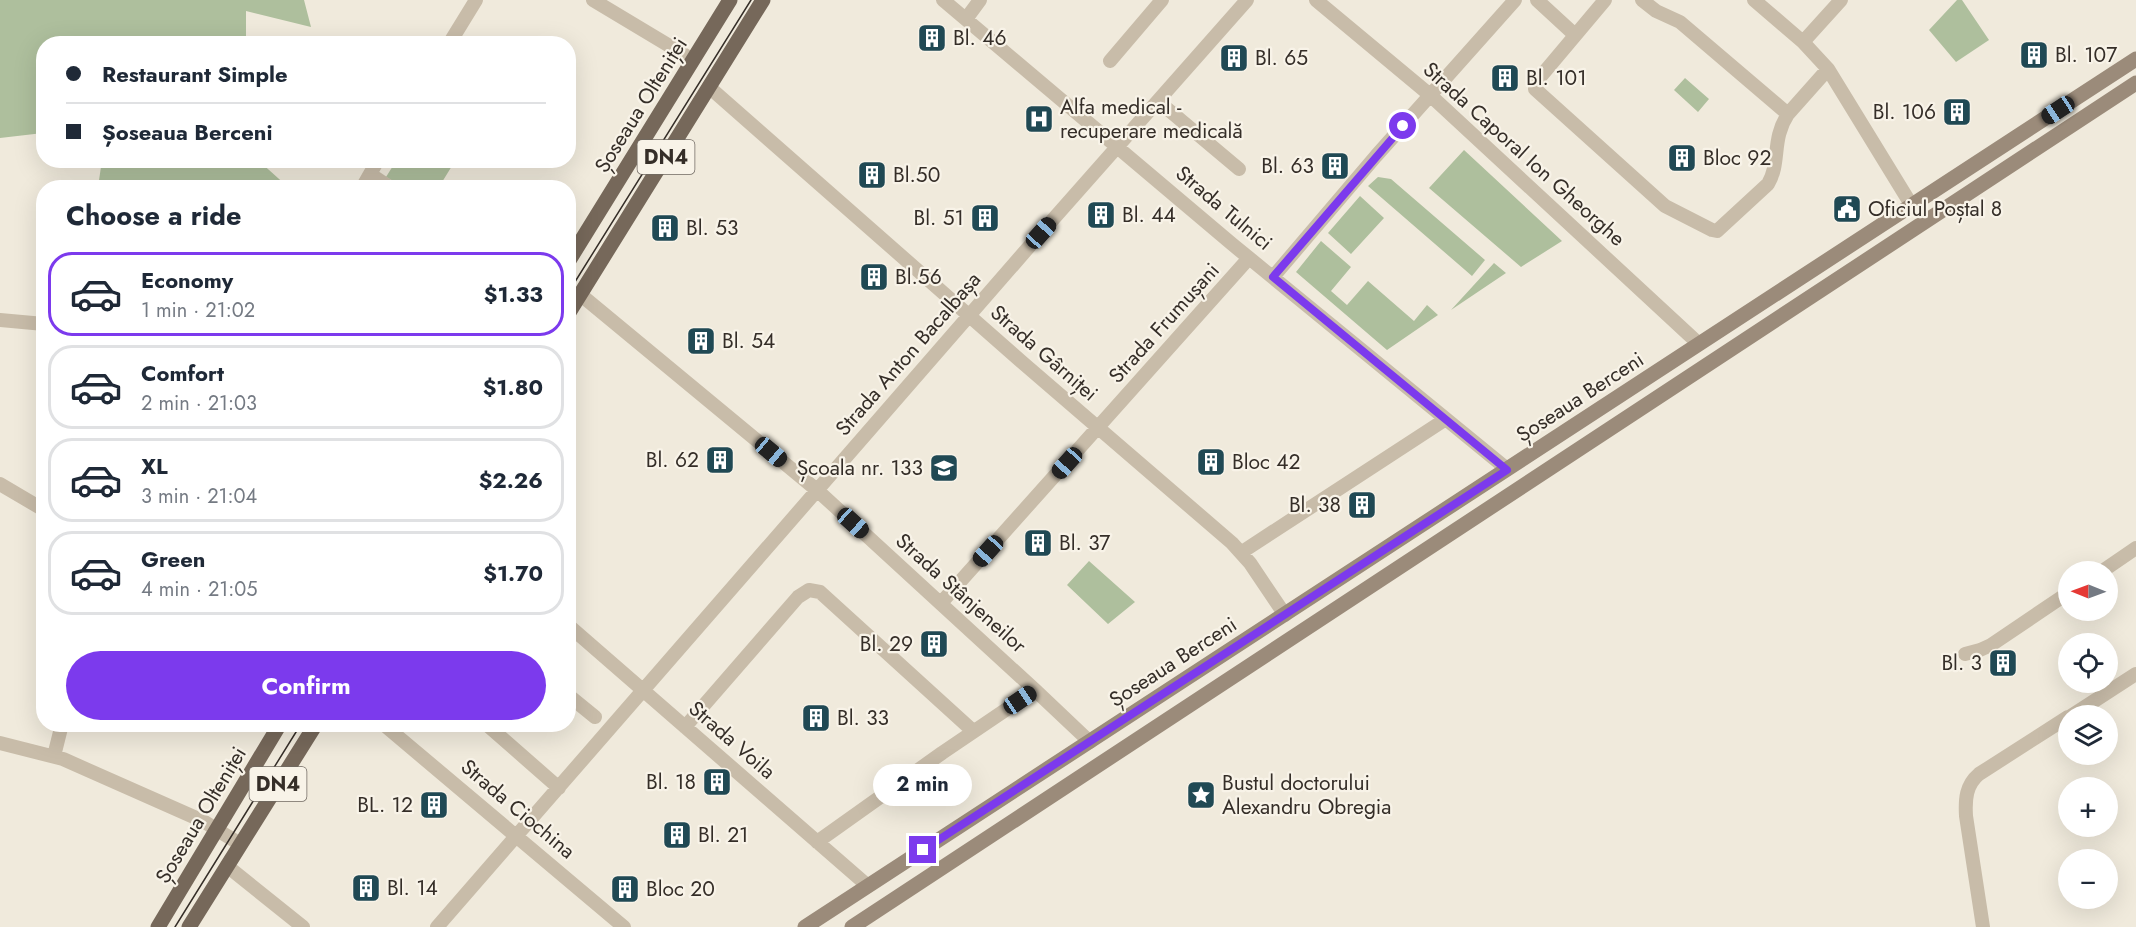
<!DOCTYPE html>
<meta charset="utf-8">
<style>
body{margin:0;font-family:Jost,sans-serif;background:#f2f2f3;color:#1f2937;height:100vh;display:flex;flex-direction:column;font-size:22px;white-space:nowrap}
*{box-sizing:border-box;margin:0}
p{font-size:20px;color:#747a83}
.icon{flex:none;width:33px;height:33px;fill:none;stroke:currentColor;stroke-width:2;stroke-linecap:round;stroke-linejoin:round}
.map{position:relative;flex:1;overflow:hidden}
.details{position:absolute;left:36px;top:180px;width:540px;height:552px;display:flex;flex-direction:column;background:#fff;border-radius:24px;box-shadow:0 6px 24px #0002}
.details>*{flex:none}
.guide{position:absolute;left:36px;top:36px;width:540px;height:132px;border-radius:24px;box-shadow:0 6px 24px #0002;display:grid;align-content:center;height:132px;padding:0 30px;background:#fff}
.needle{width:39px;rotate:271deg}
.fabs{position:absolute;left:2058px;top:561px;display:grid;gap:12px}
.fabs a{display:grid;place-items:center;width:60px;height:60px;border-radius:50%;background:#fff;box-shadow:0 6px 24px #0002;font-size:30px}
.end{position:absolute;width:27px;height:27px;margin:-14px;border:8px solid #7c3aed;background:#fff;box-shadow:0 0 0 3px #fff}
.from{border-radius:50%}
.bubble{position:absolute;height:42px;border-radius:21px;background:#fff;box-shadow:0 6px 24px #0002;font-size:20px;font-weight:700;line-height:42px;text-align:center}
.car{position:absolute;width:18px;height:36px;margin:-18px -9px;border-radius:8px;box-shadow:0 0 4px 2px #0007;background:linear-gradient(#222 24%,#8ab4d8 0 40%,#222 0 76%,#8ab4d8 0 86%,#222 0)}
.guide b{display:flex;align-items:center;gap:21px;height:57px;font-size:22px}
.guide b+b{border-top:2px solid #e0e1e3}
.guide i{width:15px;height:15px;background:#1f2937}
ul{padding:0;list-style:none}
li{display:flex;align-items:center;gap:18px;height:84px;margin:0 12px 9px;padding:0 18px;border:3px solid #e0e1e3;border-radius:24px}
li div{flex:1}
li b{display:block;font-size:22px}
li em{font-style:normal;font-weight:700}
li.active{border-color:#7c3aed}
li>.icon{width:54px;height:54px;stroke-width:1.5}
h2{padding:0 30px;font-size:27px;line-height:72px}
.action{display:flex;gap:12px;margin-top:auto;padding:12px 30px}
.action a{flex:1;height:69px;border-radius:36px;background:#7c3aed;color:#fff;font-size:24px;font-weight:700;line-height:69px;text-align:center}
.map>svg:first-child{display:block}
.green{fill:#aebf9d}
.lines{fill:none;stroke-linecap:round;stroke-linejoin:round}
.street{stroke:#c8bca9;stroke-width:14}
.secondary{stroke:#9b8b7a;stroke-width:15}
.primary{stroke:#76685a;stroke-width:15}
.tram{stroke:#352e28;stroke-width:1.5}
.route{stroke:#7c3aed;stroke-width:8}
.labels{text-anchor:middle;stroke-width:4.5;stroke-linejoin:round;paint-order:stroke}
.shield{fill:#f8f3e8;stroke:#706962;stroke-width:1.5}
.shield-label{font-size:20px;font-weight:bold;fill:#352e28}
.poi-label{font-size:21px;fill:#352e28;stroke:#f8f3e8;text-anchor:start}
.street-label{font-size:21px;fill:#352e28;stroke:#f8f3e8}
</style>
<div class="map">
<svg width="2136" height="927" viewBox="0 0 2136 927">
<rect width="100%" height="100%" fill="#f0eadc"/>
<!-- green -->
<path class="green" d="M 0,0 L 304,0 L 311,27 L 246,11 L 246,43 L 44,44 L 43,133 L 0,138 Z
M 1957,0 L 1962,0 L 1989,40 L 1956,62 L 1929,30 Z
M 1685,78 L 1709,99 L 1698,112 L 1674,90 Z
M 1464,150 L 1562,241 L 1521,267 L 1429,188 Z
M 102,160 L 259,161 L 288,187 L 98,187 Z
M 396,161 L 455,161 L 439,187 L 404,187 L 386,177 Z
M 1378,177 L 1391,179 L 1485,260 L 1472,276 L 1368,186 Z
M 1360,196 L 1384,218 L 1351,254 L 1328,233 Z
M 1321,241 L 1351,267 L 1331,291 L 1347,305 L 1368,281 L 1414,321 L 1427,305 L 1438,315 L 1387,350 L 1296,272 Z
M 1494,263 L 1506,273 L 1451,310 Z
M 1089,561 L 1135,602 L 1108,624 L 1067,585 Z"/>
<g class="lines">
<!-- street -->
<path class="street" d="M 593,0 L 693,60
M 943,0 L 1232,244 L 1507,469
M 1316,0 L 1430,95 L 1699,344
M 1537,0 L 1575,35
M 1605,0 L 1536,82 L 1535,89 L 1665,206 L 1712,230 L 1717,231 L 1768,184 C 1781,162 1771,140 1788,114 L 1680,22 L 1656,11 L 1642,0
M 1754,0 L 1803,42 L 1828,69 L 1912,206
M 966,19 L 980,0
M 1803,42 L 1841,0
M 449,44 L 476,0
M 1110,61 L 1162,0
M 709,87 L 1023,363 L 1232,543 L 1250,563 L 1285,615
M 1158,101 L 1239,169
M 1788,114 L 1828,69
M 370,174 L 391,188
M 362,188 L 378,160
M 1273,277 L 1376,156 L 1515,0
M 581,295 L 818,491 L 1035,690 L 1090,742
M 0,320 L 44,324
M 0,484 L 44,510
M 1242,552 L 1446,419
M 2101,572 L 2136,548
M 941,603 L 1249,258
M 568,625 L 868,886
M 1965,654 L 1980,650 L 1991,645 L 2068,593
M 568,695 L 595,717
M 2071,716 L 2136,674
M 383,724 L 624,927
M 486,724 L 559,788
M 685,727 L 798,597 L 809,590 L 820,592 L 973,731
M 0,743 L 63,759 L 203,821 L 240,844
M 54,756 L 62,724
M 817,842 L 942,753 L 1035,690
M 227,866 L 303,927
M 437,927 L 1041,233 L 1247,0
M 1983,927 L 1966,816 C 1965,799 1966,785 1979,774 L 2068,717"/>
<!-- secondary -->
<path class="secondary" d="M 805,927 L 2136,59
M 852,927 L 2136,83"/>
<!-- primary -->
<path class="primary" d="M 568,262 L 730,0
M 568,314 L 763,0
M 158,927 L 280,724
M 189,927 L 316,724"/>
<!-- tram -->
<path class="tram" d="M 568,293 L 751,0
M 175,927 L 301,724"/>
</g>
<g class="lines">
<!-- route -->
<path class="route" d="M 923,850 L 1507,470 L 1273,277 L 1403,126"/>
</g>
<!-- icons -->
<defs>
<g id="building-square" transform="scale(1.5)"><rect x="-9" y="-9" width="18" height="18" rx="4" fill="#204954" stroke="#f8f3e8"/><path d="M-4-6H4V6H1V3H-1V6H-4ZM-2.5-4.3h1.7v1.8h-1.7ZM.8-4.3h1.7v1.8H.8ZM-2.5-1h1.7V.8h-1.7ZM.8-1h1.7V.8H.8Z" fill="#fff"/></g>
<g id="hospital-square" transform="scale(1.5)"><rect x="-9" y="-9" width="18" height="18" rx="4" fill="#204954" stroke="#f8f3e8"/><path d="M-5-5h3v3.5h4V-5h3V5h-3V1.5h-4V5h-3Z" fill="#fff"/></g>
<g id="civic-square" transform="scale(1.5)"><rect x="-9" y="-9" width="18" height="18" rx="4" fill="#204954" stroke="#f8f3e8"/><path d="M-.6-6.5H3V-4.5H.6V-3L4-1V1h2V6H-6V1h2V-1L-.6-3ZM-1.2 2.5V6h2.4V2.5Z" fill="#fff"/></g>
<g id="school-square" transform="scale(1.5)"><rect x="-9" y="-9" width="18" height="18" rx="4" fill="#204954" stroke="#f8f3e8"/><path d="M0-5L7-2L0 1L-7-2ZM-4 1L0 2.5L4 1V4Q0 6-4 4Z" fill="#fff"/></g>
<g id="sight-square" transform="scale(1.5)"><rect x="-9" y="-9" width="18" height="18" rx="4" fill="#204954" stroke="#f8f3e8"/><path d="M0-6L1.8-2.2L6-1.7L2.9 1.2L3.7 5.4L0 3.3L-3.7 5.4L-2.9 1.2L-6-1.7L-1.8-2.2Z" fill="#fff"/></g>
</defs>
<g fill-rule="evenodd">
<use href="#building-square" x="932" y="38"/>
<use href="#building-square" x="2034" y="55"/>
<use href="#building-square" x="1234" y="58"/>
<use href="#building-square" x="1505" y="78"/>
<use href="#building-square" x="1957" y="112"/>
<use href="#hospital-square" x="1039" y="119"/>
<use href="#building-square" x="1682" y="158"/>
<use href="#building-square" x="1335" y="166"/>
<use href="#building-square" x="872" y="175"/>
<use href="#civic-square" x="1847" y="209"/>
<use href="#building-square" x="1101" y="215"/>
<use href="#building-square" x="985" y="218"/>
<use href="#building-square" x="665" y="228"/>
<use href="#building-square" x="874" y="277"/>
<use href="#building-square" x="701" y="341"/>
<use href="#building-square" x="720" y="460"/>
<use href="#building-square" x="1211" y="462"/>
<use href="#school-square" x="944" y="468"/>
<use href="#building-square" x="1362" y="505"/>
<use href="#building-square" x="1038" y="543"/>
<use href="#building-square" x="934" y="644"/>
<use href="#building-square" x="2003" y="663"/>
<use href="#building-square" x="816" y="718"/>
<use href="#building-square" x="717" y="782"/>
<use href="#sight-square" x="1201" y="795"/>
<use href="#building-square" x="434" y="805"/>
<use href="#building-square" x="677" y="835"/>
<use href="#building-square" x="366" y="888"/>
<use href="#building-square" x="625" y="889"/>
</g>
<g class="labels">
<!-- shield labels -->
<g class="shield">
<rect x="637.5" y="140" width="57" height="34" rx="4.5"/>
<rect x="249.5" y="767" width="57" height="34" rx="4.5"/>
</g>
<g class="shield-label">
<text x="666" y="164">DN4</text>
<text x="278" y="791">DN4</text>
</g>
<!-- poi labels -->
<g class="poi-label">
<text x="953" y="45">Bl. 46</text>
<text x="2055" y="62">Bl. 107</text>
<text x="1255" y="65">Bl. 65</text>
<text x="1526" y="85">Bl. 101</text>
<text x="1060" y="114">Alfa medical -<tspan x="1060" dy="24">recuperare medicală</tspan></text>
<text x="1936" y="119" text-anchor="end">Bl. 106</text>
<text x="1703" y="165">Bloc 92</text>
<text x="1314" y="173" text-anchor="end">Bl. 63</text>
<text x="893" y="182">Bl.50</text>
<text x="1868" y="216">Oficiul Poștal 8</text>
<text x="1122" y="222">Bl. 44</text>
<text x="964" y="225" text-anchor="end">Bl. 51</text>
<text x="686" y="235">Bl. 53</text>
<text x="895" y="284">Bl.56</text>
<text x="722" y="348">Bl. 54</text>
<text x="699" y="467" text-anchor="end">Bl. 62</text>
<text x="1232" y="469">Bloc 42</text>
<text x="923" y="475" text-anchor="end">Școala nr. 133</text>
<text x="1341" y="512" text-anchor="end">Bl. 38</text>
<text x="1059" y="550">Bl. 37</text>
<text x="913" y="651" text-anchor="end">Bl. 29</text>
<text x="1982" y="670" text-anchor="end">Bl. 3</text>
<text x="837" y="725">Bl. 33</text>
<text x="696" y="789" text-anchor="end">Bl. 18</text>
<text x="1222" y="790">Bustul doctorului<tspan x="1222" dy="24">Alexandru Obregia</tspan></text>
<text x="413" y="812" text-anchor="end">BL. 12</text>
<text x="698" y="842">Bl. 21</text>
<text x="387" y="895">Bl. 14</text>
<text x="646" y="896">Bloc 20</text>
</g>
<!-- street labels -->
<g class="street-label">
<text transform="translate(641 105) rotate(-58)" y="7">Șoseaua Olteniței</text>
<text transform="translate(1524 154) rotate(42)" y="7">Strada Caporal Ion Gheorghe</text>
<text transform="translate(1224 208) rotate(40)" y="7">Strada Tulnici</text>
<text transform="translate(1164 323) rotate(-48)" y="7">Strada Frumușani</text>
<text transform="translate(1044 353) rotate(41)" y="7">Strada Gârniței</text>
<text transform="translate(908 354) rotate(-49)" y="7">Strada Anton Bacalbașa</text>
<text transform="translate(1580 397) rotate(-33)" y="7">Șoseaua Berceni</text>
<text transform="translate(961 593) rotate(42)" y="7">Strada Stânjeneilor</text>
<text transform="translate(1173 662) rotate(-33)" y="7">Șoseaua Berceni</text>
<text transform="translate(732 740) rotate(41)" y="7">Strada Voila</text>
<text transform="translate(518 809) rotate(40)" y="7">Strada Ciochina</text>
<text transform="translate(201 815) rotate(-59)" y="7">Șoseaua Olteniței</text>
</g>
</g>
</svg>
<div class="fabs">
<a><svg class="needle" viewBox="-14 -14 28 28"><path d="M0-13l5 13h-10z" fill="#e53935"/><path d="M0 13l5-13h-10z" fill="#747a83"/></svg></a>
<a><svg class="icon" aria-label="locate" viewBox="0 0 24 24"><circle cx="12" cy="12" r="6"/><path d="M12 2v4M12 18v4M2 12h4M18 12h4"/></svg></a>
<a><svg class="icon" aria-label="layers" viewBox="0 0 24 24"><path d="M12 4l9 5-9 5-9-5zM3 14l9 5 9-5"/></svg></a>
<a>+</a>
<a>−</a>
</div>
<i class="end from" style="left:1403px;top:126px"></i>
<i class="end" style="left:923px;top:850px"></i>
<div class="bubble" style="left:873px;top:764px;width:99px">2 min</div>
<i class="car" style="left:2058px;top:110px;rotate:237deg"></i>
<i class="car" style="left:1041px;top:233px;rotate:42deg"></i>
<i class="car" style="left:771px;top:452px;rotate:130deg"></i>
<i class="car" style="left:1067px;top:463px;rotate:222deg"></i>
<i class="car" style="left:853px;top:523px;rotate:132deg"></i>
<i class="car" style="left:988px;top:551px;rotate:222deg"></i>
<i class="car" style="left:1020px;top:700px;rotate:56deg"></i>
<div class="guide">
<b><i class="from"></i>Restaurant Simple</b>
<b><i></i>Șoseaua Berceni</b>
</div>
<section class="details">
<h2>Choose a ride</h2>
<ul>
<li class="active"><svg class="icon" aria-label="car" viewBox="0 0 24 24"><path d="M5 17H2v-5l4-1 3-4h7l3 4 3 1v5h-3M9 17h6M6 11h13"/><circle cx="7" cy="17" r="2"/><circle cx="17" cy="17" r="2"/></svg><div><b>Economy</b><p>1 min · 21:02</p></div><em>$1.33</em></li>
<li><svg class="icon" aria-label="car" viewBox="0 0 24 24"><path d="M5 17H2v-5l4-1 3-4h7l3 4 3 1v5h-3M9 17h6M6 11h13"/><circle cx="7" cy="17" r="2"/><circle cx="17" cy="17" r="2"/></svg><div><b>Comfort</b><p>2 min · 21:03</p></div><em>$1.80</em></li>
<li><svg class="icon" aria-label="car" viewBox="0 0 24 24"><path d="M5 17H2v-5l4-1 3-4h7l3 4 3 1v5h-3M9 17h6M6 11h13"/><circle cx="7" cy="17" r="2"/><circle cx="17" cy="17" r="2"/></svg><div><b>XL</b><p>3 min · 21:04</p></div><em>$2.26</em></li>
<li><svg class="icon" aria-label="car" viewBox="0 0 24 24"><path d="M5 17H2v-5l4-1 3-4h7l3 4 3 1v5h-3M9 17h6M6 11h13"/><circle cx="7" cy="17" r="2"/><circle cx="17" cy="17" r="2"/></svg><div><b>Green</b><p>4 min · 21:05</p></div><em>$1.70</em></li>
</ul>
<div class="action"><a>Confirm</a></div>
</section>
</div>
